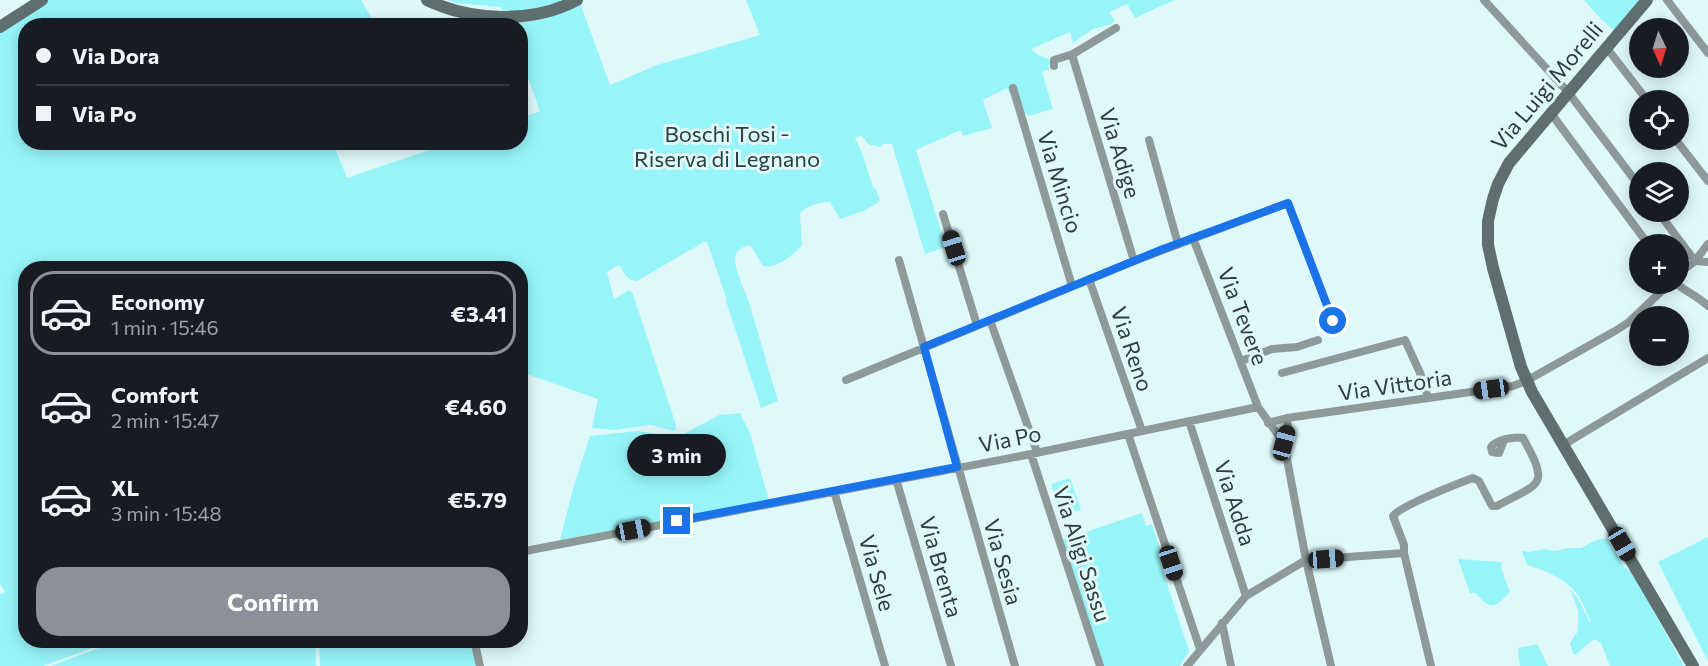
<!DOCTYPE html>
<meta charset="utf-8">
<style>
body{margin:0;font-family:Commissioner,sans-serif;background:#242831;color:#f1f3f6;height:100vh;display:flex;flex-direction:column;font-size:22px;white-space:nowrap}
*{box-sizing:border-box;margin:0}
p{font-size:20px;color:#9ea1a6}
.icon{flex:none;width:33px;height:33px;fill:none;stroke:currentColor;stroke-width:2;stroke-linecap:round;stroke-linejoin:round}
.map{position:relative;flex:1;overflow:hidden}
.panel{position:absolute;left:18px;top:261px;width:510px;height:387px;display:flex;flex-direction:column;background:#171b24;border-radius:24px;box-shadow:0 3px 15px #0003}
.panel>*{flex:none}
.hud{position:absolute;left:18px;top:18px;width:510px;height:132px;border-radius:24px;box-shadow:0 3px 15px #0003;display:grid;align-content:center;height:132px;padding:0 18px;background:#171b24}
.needle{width:39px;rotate:176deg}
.buttons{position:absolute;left:1629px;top:18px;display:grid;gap:12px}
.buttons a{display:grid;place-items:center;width:60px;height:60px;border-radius:50%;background:#171b24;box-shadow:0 3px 15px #0003;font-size:30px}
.end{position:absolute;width:27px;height:27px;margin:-14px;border:8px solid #1a73e8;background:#fff;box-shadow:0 0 0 3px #fff}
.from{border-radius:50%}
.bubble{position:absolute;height:42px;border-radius:21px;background:#171b24;box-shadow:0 3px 15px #0003;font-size:20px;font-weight:700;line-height:42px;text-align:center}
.car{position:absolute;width:18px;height:36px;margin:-18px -9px;border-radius:8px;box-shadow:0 0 4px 2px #0007;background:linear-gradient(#222 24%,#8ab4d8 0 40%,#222 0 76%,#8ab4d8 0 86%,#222 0)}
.hud b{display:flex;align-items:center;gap:21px;height:57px;font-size:22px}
.hud b+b{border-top:2px solid #363941}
.hud i{width:15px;height:15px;background:#f1f3f6}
ul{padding:10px 0 0;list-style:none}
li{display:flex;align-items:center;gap:18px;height:84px;margin:0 12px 9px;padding:0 6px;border:3px solid transparent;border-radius:24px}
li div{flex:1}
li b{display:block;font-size:22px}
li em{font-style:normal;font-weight:700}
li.selected{border-color:#8c9099}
li>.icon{width:54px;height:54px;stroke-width:1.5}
.button{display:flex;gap:12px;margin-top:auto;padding:12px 18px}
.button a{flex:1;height:69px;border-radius:24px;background:#8c9099;color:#fff;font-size:24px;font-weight:700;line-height:69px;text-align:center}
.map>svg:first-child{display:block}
.green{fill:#97f5f9}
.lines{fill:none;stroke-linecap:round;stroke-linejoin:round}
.street{stroke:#8e9999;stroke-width:8}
.secondary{stroke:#5f6e6f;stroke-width:12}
.route{stroke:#1a73e8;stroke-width:8}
.labels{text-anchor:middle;stroke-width:6;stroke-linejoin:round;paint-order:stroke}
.street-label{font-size:22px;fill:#313c3c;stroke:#dff9fa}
.park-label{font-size:22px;fill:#284142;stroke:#dff9fa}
</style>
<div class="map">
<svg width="1708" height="666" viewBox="0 0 1708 666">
<rect width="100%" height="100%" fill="#dff9fa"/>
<!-- green -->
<path class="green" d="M 49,0 L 361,0 L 376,25 L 26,26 L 26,142 L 333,143 L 347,178 L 450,143 L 520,142 L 521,118 L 540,111 L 521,58 L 520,26 L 509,25 L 501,7 L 456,3 L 448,0 L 579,0 L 610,85 L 657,65 L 760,35 L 746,0 L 1174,0 L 1135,18 L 1127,4 L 1109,12 L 1115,21 L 1109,25 L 1093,29 L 1073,43 L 1070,32 L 1031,49 L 1038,55 L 1049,59 L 1051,65 L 1048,66 L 1050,69 L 1042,72 L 1053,109 L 1028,116 L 1026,113 L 1024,114 L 1016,90 L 1009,93 L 1007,88 L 983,100 L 992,128 L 963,136 L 961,130 L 916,150 L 946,247 L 925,254 L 892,144 L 883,144 L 880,147 C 866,144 869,145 861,135 L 855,138 L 862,153 L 873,188 L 876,189 L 880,201 L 866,210 L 840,219 L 830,202 C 820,202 805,206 800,214 L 802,246 C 791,255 779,269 763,266 L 751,246 C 744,245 736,250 735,259 C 734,268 746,293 749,303 C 759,335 768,368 778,401 L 761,408 L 726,301 L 727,300 L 707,242 L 704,242 L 637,281 C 627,281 624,272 619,265 L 607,272 L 614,299 L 629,290 L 633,294 L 676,425 L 676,429 L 674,431 L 650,425 L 615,430 L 592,428 L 598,399 L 521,372 L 520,268 L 26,268 L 26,640 L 122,641 L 95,647 L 43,666 L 0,666 L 0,594 L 5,592 L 0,584 L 0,32 Z
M 1584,0 L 1643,0 L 1616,32 L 1601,19 Z
M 740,413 L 750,433 L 769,501 L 560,540 L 574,485 L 590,436 L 637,431 L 678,437 L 719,415 Z
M 1070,478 L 1081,510 L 1061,515 L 1051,484 Z
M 1142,513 L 1146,526 L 1152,524 L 1164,561 L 1160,562 L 1189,651 L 1180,666 L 1104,666 L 1062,540 Z
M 1708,537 L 1708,661 L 1658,562 Z
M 1607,538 L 1624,567 L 1632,572 L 1684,666 L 1610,666 L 1601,643 L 1596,640 L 1593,640 L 1575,655 L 1573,654 L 1570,643 L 1578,631 L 1578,610 L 1570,589 L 1577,597 L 1590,622 L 1591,621 C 1586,613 1583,602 1578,595 C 1566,579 1545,570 1527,565 L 1522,551 L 1529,552 L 1545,549 L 1555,551 L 1568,548 L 1581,548 L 1596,540 Z
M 1458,559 L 1502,562 L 1501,568 L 1510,592 C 1493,610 1491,609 1475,593 L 1470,593 Z
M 315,640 L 316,666 L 51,666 L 96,649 L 138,641 Z
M 319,641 L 471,641 L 477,666 L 320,666 Z
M 1537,644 L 1548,666 L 1520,666 L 1518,650 L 1519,648 Z"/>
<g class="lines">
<!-- street -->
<path class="street" d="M 1484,0 L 1568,92 L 1640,187
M 1667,0 L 1708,53
M 1606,47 L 1647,100
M 1073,54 L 1073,58 L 1134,261
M 1054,66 L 1054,60 L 1073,54 L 1116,28
M 1013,88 L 1072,286
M 1550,112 L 1648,244
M 1149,140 L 1178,244
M 1676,140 L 1708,181
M 1658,212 L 1695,261 L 1708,244
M 943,214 L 977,325
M 1193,238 L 1258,407 L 1284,443
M 899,260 L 1015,666
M 1678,274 L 1695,261 L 1708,262
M 1089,279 L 1142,431
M 1677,284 C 1686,292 1698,296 1708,306
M 990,320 L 1037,452
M 1241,361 L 1272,349 L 1297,347 L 1318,340
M 1282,373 L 1405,340 L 1426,386 L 1427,398
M 846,380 L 1134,261 L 1288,203 L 1333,321
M 1287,418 L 1288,428 L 1284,443 L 1306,560 L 1331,666
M 1189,421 L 1246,596
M 1268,423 L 1287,418 L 1513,386 L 1526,381 L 1615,331 L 1629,322 L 1669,284
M 1128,434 L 1200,649
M 1563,445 L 1708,358
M 1031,454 L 1100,666
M 896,479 L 951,666
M 834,491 L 885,666
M 520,552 L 1031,454 L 1258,407
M 1222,623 L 1231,666
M 474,640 L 480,666
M 1187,666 L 1246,596 L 1306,560 L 1404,553
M 1431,666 L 1404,553 L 1404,545 L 1393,516 C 1400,506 1459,483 1473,478 L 1479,481 L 1492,506 L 1497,506 C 1541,482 1550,487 1523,438 C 1514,436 1496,440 1491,447 L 1492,452 L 1499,453 L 1504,440"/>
<!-- secondary -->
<path class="secondary" d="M 427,0 C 471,21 532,24 577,0
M 1647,0 L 1509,163 L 1498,184 L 1493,199 L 1488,221 L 1488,245 L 1493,268 L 1521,367 L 1532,392 L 1693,666
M 0,27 L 42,0"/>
</g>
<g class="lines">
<!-- route -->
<path class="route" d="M 677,521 L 957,467 L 924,347 L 1163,249 L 1288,203 L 1333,321"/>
</g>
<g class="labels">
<!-- street labels -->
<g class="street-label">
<text transform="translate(1547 86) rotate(-50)" y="8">Via Luigi Morelli</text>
<text transform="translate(1120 153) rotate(73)" y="8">Via Adige</text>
<text transform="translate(1060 182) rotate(73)" y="8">Via Mincio</text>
<text transform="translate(1243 316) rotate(69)" y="8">Via Tevere</text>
<text transform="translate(1132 349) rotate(71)" y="8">Via Reno</text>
<text transform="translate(1395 385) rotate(-8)" y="8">Via Vittoria</text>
<text transform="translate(1010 439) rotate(-11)" y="8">Via Po</text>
<text transform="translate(1235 503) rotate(72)" y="8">Via Adda</text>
<text transform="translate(1082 554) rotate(72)" y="8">Via Aligi Sassu</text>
<text transform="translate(1003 562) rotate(74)" y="8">Via Sesia</text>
<text transform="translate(941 567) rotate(74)" y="8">Via Brenta</text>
<text transform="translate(877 573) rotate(74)" y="8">Via Sele</text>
</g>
<!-- park labels -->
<g class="park-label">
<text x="727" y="142">Boschi Tosi -<tspan x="727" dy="25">Riserva di Legnano</tspan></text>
</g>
</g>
</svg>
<div class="buttons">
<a><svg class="needle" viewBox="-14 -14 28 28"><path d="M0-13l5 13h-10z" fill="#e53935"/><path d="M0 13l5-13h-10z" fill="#9ea1a6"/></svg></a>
<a><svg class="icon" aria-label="locate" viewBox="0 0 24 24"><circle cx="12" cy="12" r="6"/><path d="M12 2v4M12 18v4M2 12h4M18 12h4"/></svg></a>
<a><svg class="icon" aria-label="layers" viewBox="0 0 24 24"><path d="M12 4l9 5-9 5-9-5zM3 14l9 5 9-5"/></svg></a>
<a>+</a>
<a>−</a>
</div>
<i class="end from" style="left:1333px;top:321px"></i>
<i class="end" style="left:677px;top:521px"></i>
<div class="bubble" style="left:627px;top:434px;width:99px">3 min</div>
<i class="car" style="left:954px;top:248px;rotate:343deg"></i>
<i class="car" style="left:1491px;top:389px;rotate:262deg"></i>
<i class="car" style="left:1284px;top:443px;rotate:15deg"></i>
<i class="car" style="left:633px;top:530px;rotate:79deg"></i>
<i class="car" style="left:1622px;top:544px;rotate:150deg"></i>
<i class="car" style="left:1326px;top:559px;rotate:86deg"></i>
<i class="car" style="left:1171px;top:563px;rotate:162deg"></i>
<div class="hud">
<b><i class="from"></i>Via Dora</b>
<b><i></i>Via Po</b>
</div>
<section class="panel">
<ul>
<li class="selected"><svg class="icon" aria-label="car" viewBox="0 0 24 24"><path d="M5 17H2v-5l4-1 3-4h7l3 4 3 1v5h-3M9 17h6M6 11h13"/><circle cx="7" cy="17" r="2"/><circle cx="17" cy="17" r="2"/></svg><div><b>Economy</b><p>1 min · 15:46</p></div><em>€3.41</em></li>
<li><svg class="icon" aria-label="car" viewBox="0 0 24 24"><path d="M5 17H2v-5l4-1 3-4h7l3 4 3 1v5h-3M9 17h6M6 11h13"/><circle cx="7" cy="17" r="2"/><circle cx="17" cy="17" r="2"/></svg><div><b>Comfort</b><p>2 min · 15:47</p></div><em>€4.60</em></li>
<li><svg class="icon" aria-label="car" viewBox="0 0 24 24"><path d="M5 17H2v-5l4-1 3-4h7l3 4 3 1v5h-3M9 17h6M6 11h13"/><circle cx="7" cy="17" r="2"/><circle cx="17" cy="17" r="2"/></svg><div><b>XL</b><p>3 min · 15:48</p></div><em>€5.79</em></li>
</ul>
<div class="button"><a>Confirm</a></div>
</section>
</div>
